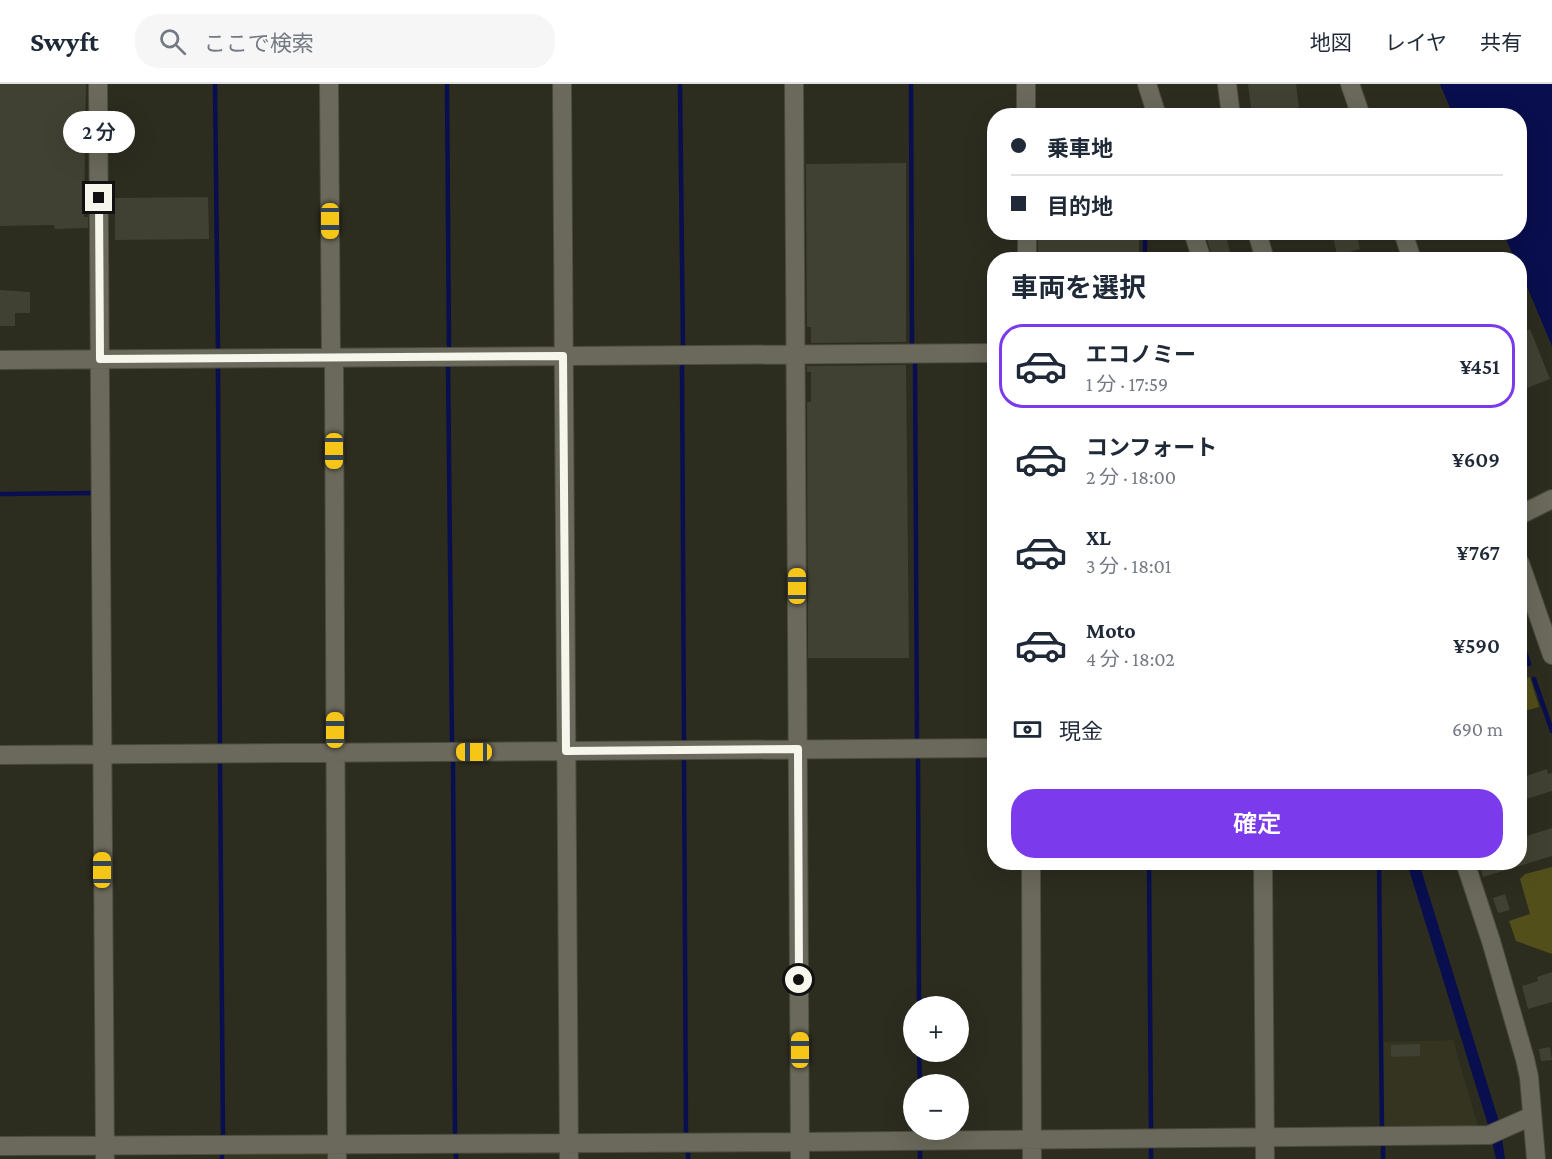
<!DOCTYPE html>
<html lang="ja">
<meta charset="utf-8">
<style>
body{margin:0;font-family:"Crimson Pro","Noto Sans JP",serif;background:#f6f6f7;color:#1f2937;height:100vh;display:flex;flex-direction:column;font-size:22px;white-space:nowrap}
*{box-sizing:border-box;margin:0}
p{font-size:20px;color:#747a83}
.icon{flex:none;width:33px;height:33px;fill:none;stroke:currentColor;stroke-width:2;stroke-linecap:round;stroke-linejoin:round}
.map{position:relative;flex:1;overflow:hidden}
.drawer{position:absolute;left:987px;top:168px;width:540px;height:618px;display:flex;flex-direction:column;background:#fff;border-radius:24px;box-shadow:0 6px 24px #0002}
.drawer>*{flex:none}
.top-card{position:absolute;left:987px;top:24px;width:540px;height:132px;border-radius:24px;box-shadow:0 6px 24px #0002;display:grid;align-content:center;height:132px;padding:0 24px;background:#fff}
.buttons{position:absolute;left:903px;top:912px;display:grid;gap:12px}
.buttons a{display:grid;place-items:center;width:66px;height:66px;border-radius:50%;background:#fff;box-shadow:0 6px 24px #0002;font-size:30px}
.end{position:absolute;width:27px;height:27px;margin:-14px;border:8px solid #f6f6ed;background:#111;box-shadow:0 0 0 3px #111}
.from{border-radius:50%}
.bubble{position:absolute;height:42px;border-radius:21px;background:#fff;box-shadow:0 6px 24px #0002;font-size:20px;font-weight:600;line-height:42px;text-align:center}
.car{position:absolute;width:18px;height:36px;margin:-18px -9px;border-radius:8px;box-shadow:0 0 4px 2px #0007;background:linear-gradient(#f5c518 24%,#345 0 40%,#f5c518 0 76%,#345 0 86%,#f5c518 0)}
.top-card b{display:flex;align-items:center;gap:21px;height:57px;font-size:22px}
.top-card b+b{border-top:2px solid #e0e1e3}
.top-card i{width:15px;height:15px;background:#1f2937}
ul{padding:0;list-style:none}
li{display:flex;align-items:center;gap:18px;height:84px;margin:0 12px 9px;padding:0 12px;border:3px solid transparent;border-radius:24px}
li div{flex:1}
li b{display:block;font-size:22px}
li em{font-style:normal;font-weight:600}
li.active{border-color:#7c3aed}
li>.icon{width:54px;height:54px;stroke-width:1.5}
h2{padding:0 24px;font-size:27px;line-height:72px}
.pay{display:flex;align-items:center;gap:15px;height:66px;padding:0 24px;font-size:22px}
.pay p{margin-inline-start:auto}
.button{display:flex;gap:12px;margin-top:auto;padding:12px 24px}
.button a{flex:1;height:69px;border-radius:24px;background:#7c3aed;color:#fff;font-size:24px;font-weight:600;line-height:69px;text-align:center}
header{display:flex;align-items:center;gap:36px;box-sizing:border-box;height:84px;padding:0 30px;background:#fff;border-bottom:2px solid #e0e1e3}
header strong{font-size:28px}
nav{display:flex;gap:33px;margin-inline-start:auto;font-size:21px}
.search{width:420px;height:54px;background:#f6f6f7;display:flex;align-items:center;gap:15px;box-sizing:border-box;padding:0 21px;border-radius:24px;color:#747a83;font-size:22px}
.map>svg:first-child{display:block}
.built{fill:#353421}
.green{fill:#524f1b}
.water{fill:#090e4e}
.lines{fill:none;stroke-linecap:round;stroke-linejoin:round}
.stream{stroke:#090e4e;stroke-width:4.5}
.building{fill:#414133}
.minor-casing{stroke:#4a4a3f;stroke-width:20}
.minor{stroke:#6a695b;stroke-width:18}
.route{stroke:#f6f6ed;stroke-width:8}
</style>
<header>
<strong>Swyft</strong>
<div class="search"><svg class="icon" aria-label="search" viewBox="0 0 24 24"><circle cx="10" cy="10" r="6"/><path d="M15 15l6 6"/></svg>ここで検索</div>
<nav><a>地図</a><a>レイヤ</a><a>共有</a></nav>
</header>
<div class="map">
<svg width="1552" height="1075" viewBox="0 0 1552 1075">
<rect width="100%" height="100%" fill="#2c2c1f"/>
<!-- built -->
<path class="built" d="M 1453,956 L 1479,1046 L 1382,1047 L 1381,958 Z
M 222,1066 L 331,1067 L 331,1075 L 222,1075 Z"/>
<!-- green -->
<path class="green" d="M 1530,593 L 1539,623 L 1520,628 L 1520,596 Z
M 1552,783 L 1552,870 L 1516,857 L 1509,837 L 1530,830 L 1520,795 L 1525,790 Z"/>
<!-- water -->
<path class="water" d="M 1440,0 L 1552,0 L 1552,262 L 1520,186 L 1520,176 L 1515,175 L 1503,149 L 1520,148 L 1520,32 L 1453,31 Z
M 1407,779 L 1419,779 L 1500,1041 L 1505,1075 L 1496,1075 L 1489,1044 Z"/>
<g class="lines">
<!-- stream -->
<path class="stream" d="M 215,0 L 218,267
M 447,0 L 449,267
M 680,0 L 683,263
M 911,0 L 912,264
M 1145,148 L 1145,176
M 915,275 L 917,655
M 682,278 L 684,656
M 448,279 L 452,658
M 218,284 L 220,662
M 0,410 L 95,409
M 1520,552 L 1529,580
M 1534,595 L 1552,647
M 918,674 L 919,922
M 453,676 L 455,1054
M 684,676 L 686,1052
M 220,679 L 223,1055
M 1149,778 L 1151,1049
M 1379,778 L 1382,1047
M 919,968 L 920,1000
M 920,1046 L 920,1047
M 1383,1060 L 1383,1075
M 1151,1061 L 1151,1075
M 920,1062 L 920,1075
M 688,1065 L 688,1075
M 456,1067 L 456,1075
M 222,1068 L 222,1075"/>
</g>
<!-- building -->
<path class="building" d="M 0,0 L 86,0 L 84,133 L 88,133 L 88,144 L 55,145 L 54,141 L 0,142 Z
M 1248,0 L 1296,0 L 1300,32 L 1252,32 Z
M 906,79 L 906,258 L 811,259 L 811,243 L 807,243 L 806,80 Z
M 208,113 L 209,155 L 115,156 L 115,114 Z
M 1038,148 L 1139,148 L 1139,176 L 1045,176 L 1045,173 L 1038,173 Z
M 1205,148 L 1225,148 L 1232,176 L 1213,176 Z
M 1332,148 L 1356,148 L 1360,165 L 1337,171 Z
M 0,206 L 30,208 L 30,229 L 15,229 L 15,242 L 0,242 Z
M 1530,245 L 1550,295 L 1527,304 L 1520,281 L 1520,250 Z
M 906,281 L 909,574 L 808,574 L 807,318 L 811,318 L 811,288 L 807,288 L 807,282 Z
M 1547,685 L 1548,690 L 1552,689 L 1552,707 L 1520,717 L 1520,701 L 1525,699 L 1523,693 Z
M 1552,744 L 1552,772 L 1483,793 L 1479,778 L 1520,778 L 1520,754 Z
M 1505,810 L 1510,826 L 1498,829 L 1493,814 Z
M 1552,888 L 1552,918 L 1528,925 L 1522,902 L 1538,897 L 1537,893 Z
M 1420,960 L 1420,972 L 1391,973 L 1391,961 Z
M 1550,963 L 1552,976 L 1541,977 L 1539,965 Z"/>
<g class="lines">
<!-- minor casing -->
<g class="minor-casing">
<path id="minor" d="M 98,0 L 105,1075
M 329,0 L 331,274
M 562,0 L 569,1075
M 794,0 L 800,1075
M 1026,0 L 1026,32
M 1147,0 L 1157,32
M 1227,0 L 1231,32
M 1350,0 L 1361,32
M 1027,148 L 1027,176
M 1193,148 L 1202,176
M 1257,148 L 1265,176
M 1403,148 L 1412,176
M 334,274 L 337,1075
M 0,276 L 994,269
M 1520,431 L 1552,415
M 1520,479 L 1552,571
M 0,671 L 994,664
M 1031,778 L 1032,1075
M 1263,778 L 1265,1075
M 1465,778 L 1491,857 L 1525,975 L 1529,993 L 1536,1075
M 0,1062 L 800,1058 L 1489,1051 L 1532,1032"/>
</g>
<!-- minor -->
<use href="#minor" class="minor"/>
</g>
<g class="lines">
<!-- route -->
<path class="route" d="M 99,114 L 100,275 L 563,272 L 566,667 L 798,665 L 799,896"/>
</g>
</svg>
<div class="buttons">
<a>+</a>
<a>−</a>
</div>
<i class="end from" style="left:799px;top:896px"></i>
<i class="end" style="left:99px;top:114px"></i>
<div class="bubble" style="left:63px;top:27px;width:72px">2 分</div>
<i class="car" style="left:330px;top:137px;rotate:180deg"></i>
<i class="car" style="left:334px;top:367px;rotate:180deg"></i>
<i class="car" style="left:797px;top:502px;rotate:0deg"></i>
<i class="car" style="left:335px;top:646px;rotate:0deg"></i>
<i class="car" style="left:474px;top:668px;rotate:270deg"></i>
<i class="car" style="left:102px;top:786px;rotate:0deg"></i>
<i class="car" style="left:800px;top:966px;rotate:0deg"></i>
<div class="top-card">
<b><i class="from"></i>乗車地</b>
<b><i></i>目的地</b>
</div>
<section class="drawer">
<h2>車両を選択</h2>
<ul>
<li class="active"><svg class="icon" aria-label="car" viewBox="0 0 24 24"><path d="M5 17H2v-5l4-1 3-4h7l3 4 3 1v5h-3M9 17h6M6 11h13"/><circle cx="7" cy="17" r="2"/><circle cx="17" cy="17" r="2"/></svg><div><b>エコノミー</b><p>1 分 · 17:59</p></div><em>¥451</em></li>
<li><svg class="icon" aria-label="car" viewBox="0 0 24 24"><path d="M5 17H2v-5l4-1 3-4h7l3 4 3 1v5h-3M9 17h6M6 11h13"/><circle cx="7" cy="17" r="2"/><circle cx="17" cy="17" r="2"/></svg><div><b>コンフォート</b><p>2 分 · 18:00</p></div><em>¥609</em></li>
<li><svg class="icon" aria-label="car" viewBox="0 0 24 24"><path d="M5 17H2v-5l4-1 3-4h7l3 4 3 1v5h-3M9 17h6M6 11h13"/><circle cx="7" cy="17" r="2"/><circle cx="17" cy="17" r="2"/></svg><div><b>XL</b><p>3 分 · 18:01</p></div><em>¥767</em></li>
<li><svg class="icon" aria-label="car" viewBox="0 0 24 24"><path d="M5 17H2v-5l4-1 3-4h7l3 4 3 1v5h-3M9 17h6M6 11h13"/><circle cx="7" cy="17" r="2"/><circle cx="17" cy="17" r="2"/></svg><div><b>Moto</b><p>4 分 · 18:02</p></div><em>¥590</em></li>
</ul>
<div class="pay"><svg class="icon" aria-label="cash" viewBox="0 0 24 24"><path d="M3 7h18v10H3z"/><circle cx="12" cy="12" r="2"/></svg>現金<p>690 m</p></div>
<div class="button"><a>確定</a></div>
</section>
</div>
